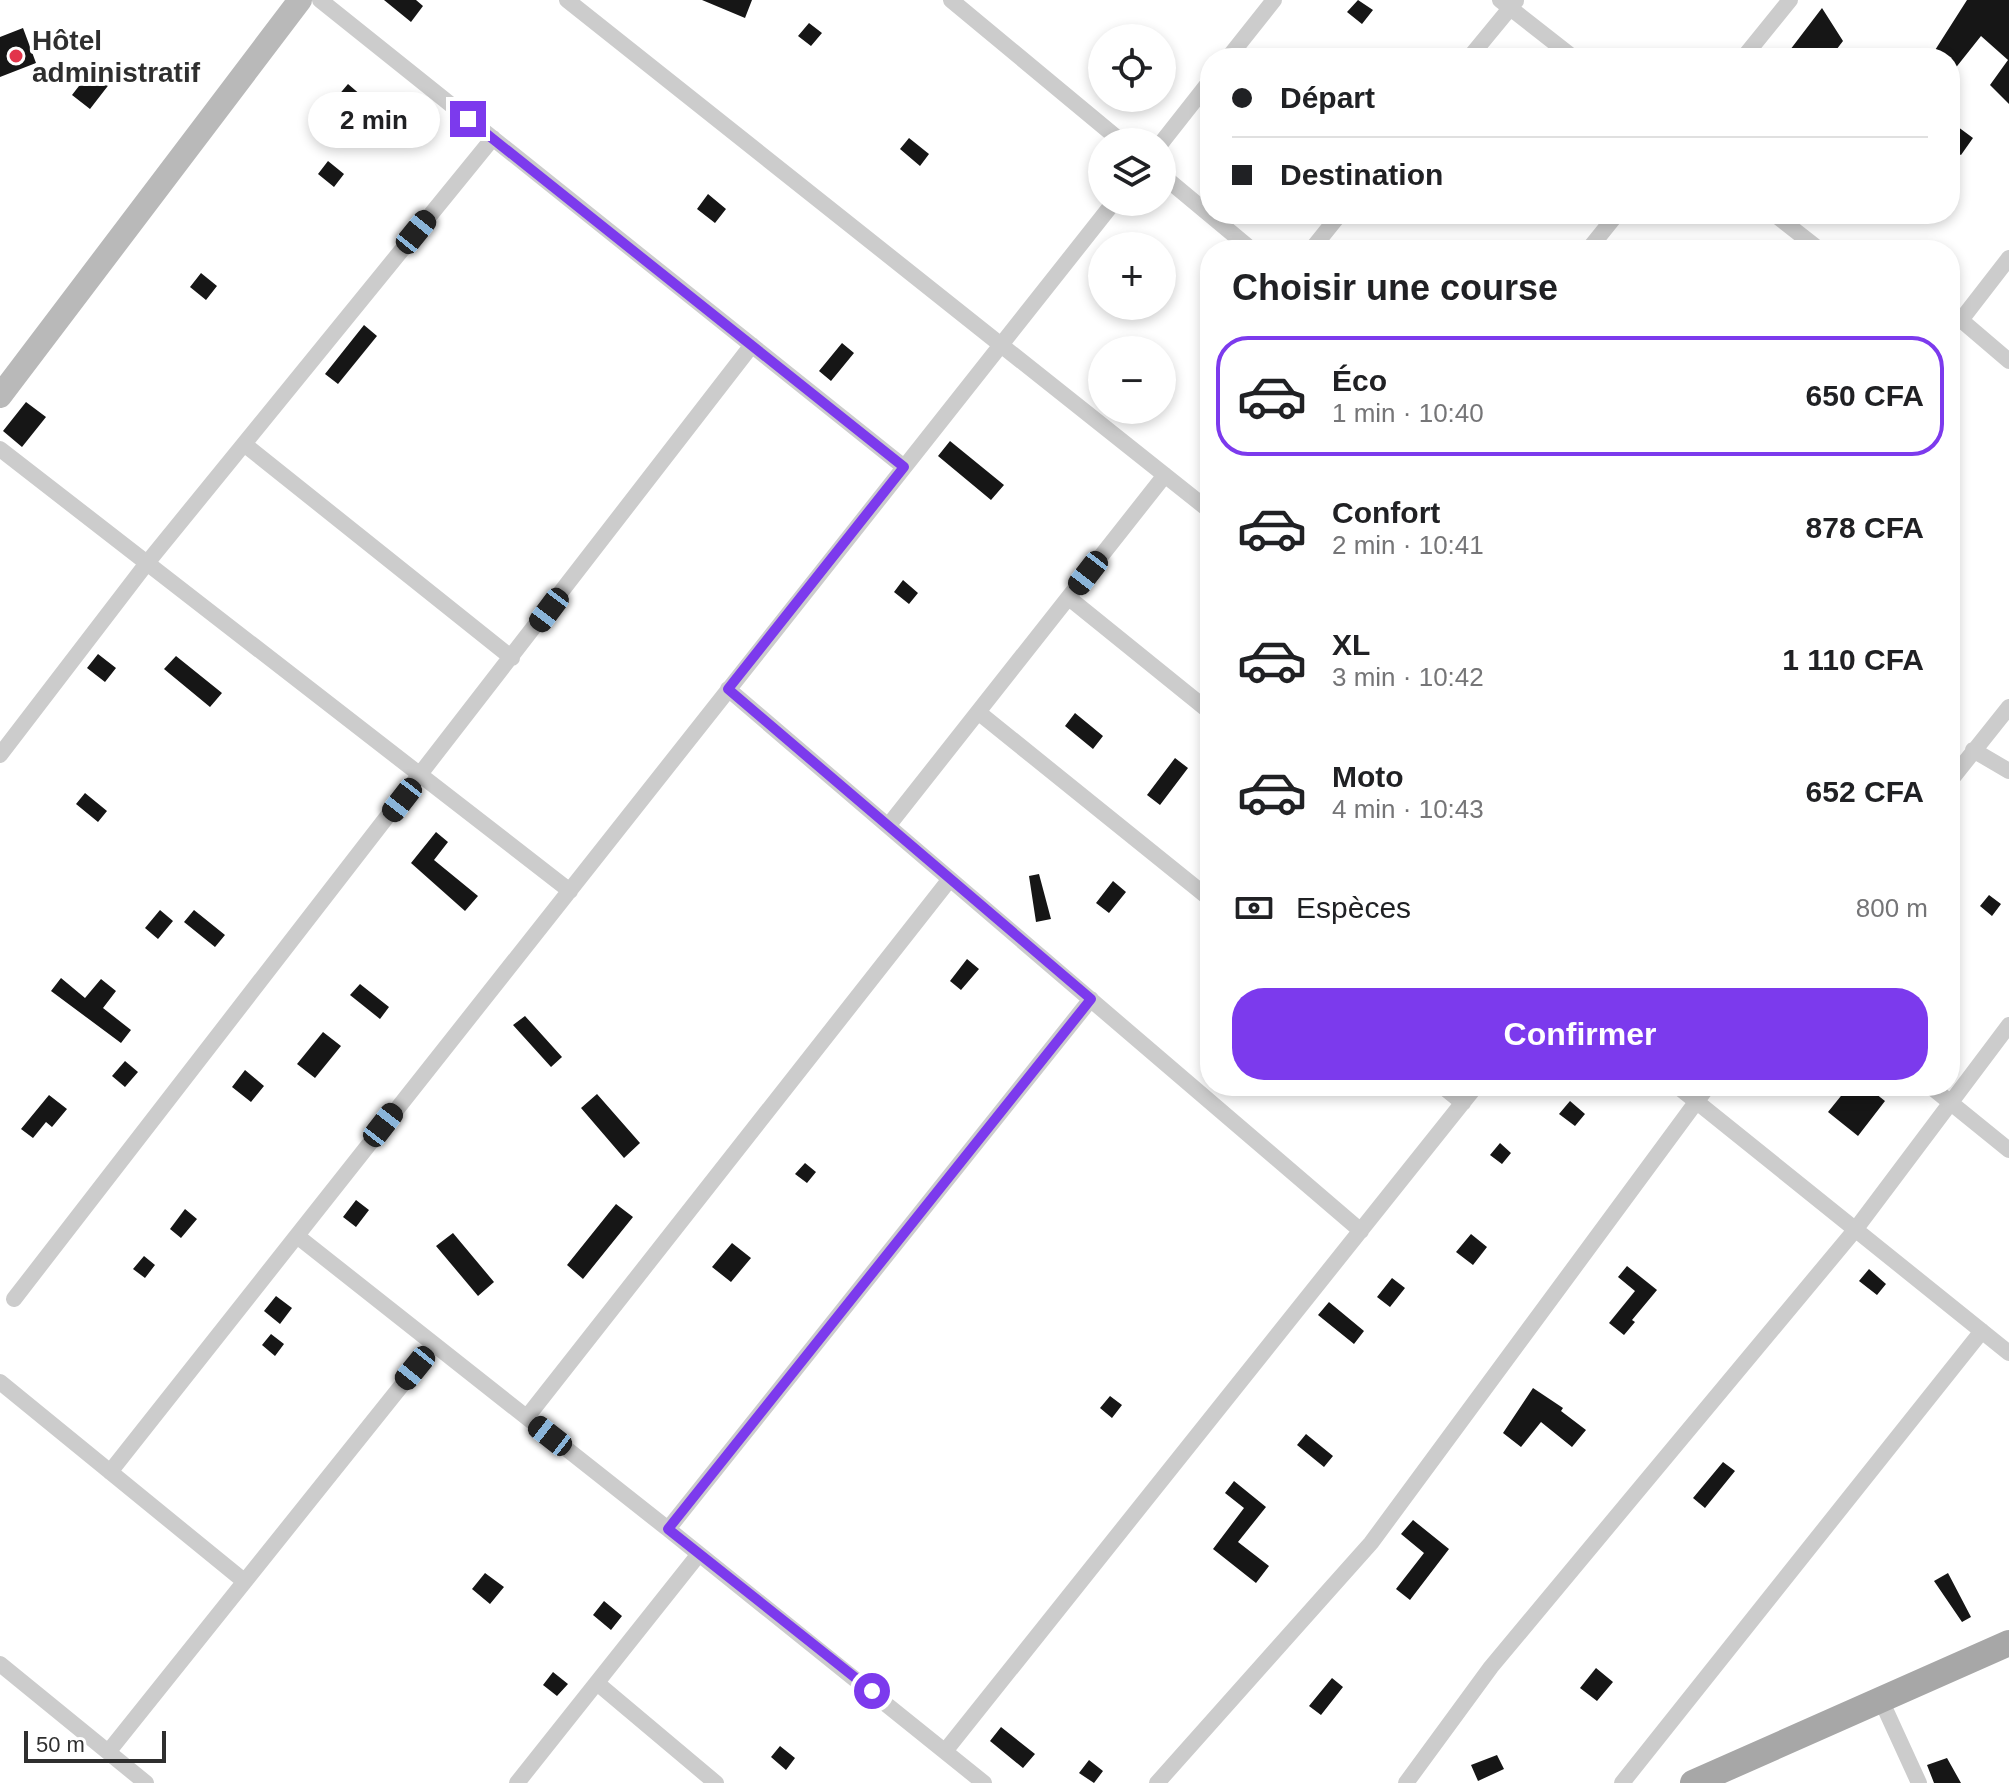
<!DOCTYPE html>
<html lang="fr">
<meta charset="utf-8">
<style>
body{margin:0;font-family:Helvetica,sans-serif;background:#f2f2f2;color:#202124;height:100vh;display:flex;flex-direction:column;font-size:30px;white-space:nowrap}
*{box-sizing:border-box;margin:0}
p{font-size:26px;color:#757577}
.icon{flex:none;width:44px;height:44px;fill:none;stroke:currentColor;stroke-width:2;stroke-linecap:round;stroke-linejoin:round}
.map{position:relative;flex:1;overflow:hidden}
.details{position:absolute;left:1200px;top:240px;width:760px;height:856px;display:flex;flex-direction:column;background:#fff;border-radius:32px;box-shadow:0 4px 12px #0003}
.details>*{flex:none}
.banner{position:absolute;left:1200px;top:48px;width:760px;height:176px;border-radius:32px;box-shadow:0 4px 12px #0003;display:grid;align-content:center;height:176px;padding:0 32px;background:#fff}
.tools{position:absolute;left:1088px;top:24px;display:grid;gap:16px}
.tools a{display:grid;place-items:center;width:88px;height:88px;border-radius:50%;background:#fff;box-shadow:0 4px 12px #0003;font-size:40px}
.scale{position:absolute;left:24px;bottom:20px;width:142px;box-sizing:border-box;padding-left:8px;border:4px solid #2f2f2f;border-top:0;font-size:22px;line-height:28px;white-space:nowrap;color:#2f2f2f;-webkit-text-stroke:6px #fff;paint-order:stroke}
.end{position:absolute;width:36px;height:36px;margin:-18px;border:10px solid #7c3aed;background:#fff;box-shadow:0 0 0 4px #fff}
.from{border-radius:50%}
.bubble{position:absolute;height:56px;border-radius:28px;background:#fff;box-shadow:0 4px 12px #0003;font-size:26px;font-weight:800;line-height:56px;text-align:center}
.car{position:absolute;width:24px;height:48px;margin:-24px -12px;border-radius:10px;box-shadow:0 0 6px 2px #0007;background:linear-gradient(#222 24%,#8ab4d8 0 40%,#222 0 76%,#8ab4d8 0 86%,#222 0)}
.banner b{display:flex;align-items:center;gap:28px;height:76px;font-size:30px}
.banner b+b{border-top:2px solid #e0e0e0}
.banner i{width:20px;height:20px;background:#202124}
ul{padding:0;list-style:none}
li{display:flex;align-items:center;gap:24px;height:120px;margin:0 16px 12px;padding:0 16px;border:4px solid transparent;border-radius:32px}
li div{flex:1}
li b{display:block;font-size:30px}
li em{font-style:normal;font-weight:800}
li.on{border-color:#7c3aed}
li>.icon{width:72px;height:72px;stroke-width:1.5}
h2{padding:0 32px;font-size:36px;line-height:96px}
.pay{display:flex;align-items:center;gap:20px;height:88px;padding:0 32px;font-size:30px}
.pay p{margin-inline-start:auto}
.action{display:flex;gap:16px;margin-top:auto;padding:16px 32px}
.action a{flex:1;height:92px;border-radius:32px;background:#7c3aed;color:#fff;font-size:32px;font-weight:800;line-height:92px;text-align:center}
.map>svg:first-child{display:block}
.building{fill:#161616}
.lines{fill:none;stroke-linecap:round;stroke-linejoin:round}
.minor{stroke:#ccc;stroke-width:16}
.secondary{stroke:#b9b9b9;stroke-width:24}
.primary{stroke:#a7a7a7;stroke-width:26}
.route{stroke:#7c3aed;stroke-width:10}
.poi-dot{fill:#e2354b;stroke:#fff;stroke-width:3}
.labels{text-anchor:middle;stroke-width:8;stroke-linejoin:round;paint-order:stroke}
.poi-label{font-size:28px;font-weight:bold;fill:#2f2f2f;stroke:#fff;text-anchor:start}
</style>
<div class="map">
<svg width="2009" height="1783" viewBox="0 0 2009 1783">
<rect width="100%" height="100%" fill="#fff"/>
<!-- building -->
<path class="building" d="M 384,0 L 416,0 L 423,6 L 411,22 Z
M 702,0 L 752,0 L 745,18 Z
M 1358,0 L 1373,10 L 1362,24 L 1347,12 Z
M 1967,0 L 2009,0 L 2009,104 L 1990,85 L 2008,60 L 1981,36 L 1950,75 L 1950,58 L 1930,58 Z
M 1822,8 L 1843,41 L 1830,58 L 1802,58 L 1790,50 Z
M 809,23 L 822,33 L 811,46 L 798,36 Z
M 23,28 L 36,63 L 0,77 L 0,37 Z
M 96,64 L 114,78 L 90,109 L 72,95 Z
M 348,84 L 362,96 L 351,108 L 337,97 Z
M 1950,121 L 1973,138 L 1961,155 L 1950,149 Z
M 909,138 L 929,154 L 920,166 L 900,149 Z
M 328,161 L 344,174 L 334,187 L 318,174 Z
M 708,194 L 726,209 L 715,223 L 697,209 Z
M 201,273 L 217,286 L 206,300 L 190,287 Z
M 364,325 L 377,336 L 338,384 L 325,374 Z
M 842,343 L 854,353 L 831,381 L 819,371 Z
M 26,402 L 46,417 L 22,447 L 3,431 Z
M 950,441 L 1004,485 L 991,500 L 938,456 Z
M 903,580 L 918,593 L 909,604 L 894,592 Z
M 98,654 L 116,668 L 105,682 L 87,668 Z
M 176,656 L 222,693 L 210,707 L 164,669 Z
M 1075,713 L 1103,736 L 1093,749 L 1065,726 Z
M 1175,758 L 1188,768 L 1160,805 L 1147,795 Z
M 85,793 L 107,811 L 98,822 L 76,804 Z
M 436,832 L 448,842 L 434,860 L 478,896 L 465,911 L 411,863 Z
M 1039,874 L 1051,919 L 1036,922 L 1029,876 Z
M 1113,881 L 1126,892 L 1109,913 L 1096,903 Z
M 1989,895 L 2001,904 L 1992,916 L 1980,906 Z
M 160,910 L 173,921 L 158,939 L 145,928 Z
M 194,910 L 225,935 L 215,947 L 184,922 Z
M 967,959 L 979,969 L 961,990 L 950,981 Z
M 61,978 L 85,998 L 101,979 L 116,991 L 103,1008 L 131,1030 L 121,1043 L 51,991 Z
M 360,984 L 389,1007 L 380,1019 L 350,995 Z
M 525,1016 L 562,1057 L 551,1067 L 513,1025 Z
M 323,1032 L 341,1046 L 315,1078 L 297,1064 Z
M 125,1061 L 138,1072 L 125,1087 L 112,1076 Z
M 245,1070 L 264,1086 L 251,1102 L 232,1087 Z
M 1849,1086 L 1866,1086 L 1885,1101 L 1858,1136 L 1828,1112 Z
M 597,1094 L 640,1143 L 624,1158 L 581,1108 Z
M 49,1095 L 67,1109 L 52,1127 L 46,1122 L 33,1138 L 21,1129 Z
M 1570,1101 L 1585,1114 L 1575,1126 L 1559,1114 Z
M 1500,1143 L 1511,1153 L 1502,1164 L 1490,1155 Z
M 805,1163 L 816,1172 L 807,1183 L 795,1174 Z
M 356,1200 L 369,1210 L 356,1227 L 343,1217 Z
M 616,1204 L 633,1217 L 583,1279 L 567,1265 Z
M 185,1209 L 197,1219 L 181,1238 L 170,1229 Z
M 453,1233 L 494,1282 L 478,1296 L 436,1246 Z
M 1471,1234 L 1487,1247 L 1473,1265 L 1456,1252 Z
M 732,1243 L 751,1258 L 731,1282 L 712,1267 Z
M 144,1256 L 155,1265 L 145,1278 L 133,1269 Z
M 1627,1266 L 1657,1290 L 1632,1320 L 1635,1322 L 1624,1335 L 1609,1323 L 1635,1291 L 1618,1277 Z
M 1869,1269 L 1886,1284 L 1877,1295 L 1859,1281 Z
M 1392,1278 L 1405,1288 L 1390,1307 L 1377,1297 Z
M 276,1296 L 292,1308 L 280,1324 L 264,1311 Z
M 1329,1302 L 1364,1331 L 1354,1344 L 1318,1315 Z
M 271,1334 L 284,1344 L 275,1356 L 262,1345 Z
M 1533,1388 L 1563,1408 L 1561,1411 L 1586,1430 L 1572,1447 L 1541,1422 L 1521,1447 L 1503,1433 Z
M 1110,1396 L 1122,1405 L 1112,1418 L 1100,1408 Z
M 1306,1434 L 1333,1456 L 1324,1467 L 1297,1445 Z
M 1723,1462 L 1735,1471 L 1705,1508 L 1693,1498 Z
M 1234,1481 L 1266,1507 L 1238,1542 L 1269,1566 L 1256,1583 L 1213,1549 L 1244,1508 L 1225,1493 Z
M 1413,1520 L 1449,1549 L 1410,1600 L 1396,1589 L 1424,1553 L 1401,1534 Z
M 485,1573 L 504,1587 L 490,1604 L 472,1589 Z
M 1948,1573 L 1971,1617 L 1962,1622 L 1934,1581 Z
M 604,1601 L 622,1616 L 611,1630 L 593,1615 Z
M 1596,1668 L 1613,1682 L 1597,1701 L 1580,1688 Z
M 553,1672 L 568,1684 L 557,1696 L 543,1685 Z
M 1332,1678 L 1343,1687 L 1321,1715 L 1309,1706 Z
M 1001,1727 L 1035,1754 L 1023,1768 L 990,1741 Z
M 780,1746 L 795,1758 L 786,1770 L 771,1757 Z
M 1497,1755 L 1504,1769 L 1478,1781 L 1471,1765 Z
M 1947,1758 L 1961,1783 L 1934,1783 L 1927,1765 Z
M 1089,1760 L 1103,1771 L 1094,1783 L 1079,1773 Z"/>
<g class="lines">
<!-- minor -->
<path class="minor" d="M 320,0 L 904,467
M 567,0 L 1210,511
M 951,0 L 1122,142
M 1500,0 L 1574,58
M 1228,58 L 1274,0
M 1469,58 L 1516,1
M 1743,58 L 1790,0
M 1162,142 L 1210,81
M 1162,175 L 1252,250
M 1774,214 L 1820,250
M 1311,250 L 1340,214
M 1588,250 L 1617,214
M 1950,319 L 1961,320 L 2009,361
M 1961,320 L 2009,258
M 244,444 L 512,658
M 0,449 L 570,891
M 1069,598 L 1210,712
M 728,689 L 1361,1231
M 978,712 L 1210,899
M 1973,750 L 2009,771
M 0,755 L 147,563 L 493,138
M 1950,781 L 2009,707
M 888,826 L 1165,475
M 1442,1086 L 1463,1103
M 1677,1086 L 2009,1353
M 1930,1086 L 2009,1150
M 297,1236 L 668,1529 L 984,1783
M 14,1299 L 752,345
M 0,1382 L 244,1581
M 527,1417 L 950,879
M 110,1472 L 1114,202
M 668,1529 L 1091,999
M 0,1664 L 146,1783
M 597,1683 L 716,1783
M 1881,1700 L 1919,1783
M 946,1750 L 1476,1086
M 109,1751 L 434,1345
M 517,1783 L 699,1554
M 1157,1783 L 1371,1543 L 1708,1086
M 1406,1783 L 1491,1667 L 1855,1230 L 2009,1025
M 1622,1783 L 1982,1331"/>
<!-- secondary -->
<path class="secondary" d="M 0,396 L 300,0"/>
<!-- primary -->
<path class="primary" d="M 1693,1783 L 2009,1643"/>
</g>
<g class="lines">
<!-- route -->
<path class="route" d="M 468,119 L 904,467 L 728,689 L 1091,999 L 668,1529 L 872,1691"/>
</g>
<!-- markers -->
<circle class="poi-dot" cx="16" cy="56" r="8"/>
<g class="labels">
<!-- poi labels -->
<g class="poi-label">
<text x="32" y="50">Hôtel<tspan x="32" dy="32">administratif</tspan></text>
</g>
</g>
</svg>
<div class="tools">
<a><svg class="icon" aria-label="locate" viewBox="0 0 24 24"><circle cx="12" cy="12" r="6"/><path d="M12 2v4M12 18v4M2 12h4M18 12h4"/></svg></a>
<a><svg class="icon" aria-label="layers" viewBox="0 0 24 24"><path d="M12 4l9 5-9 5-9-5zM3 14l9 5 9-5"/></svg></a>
<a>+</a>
<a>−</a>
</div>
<div class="scale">50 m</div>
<i class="end from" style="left:872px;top:1691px"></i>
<i class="end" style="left:468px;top:119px"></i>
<div class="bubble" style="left:308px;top:92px;width:132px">2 min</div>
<i class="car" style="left:416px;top:232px;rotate:39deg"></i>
<i class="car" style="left:1088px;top:573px;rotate:218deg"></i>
<i class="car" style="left:549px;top:610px;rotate:217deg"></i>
<i class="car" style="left:402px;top:800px;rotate:218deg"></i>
<i class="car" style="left:383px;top:1125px;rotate:38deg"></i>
<i class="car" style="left:415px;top:1368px;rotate:219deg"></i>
<i class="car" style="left:550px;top:1436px;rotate:308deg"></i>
<div class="banner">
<b><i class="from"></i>Départ</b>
<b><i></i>Destination</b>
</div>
<section class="details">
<h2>Choisir une course</h2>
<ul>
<li class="on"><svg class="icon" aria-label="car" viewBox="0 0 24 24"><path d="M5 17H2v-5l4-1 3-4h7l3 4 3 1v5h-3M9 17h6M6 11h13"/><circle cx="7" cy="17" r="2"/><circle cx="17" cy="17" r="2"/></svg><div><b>Éco</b><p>1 min · 10:40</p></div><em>650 CFA</em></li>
<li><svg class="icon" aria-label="car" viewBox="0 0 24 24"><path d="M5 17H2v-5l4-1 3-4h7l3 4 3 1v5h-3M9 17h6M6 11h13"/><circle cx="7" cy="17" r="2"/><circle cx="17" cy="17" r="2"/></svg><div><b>Confort</b><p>2 min · 10:41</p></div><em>878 CFA</em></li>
<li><svg class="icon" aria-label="car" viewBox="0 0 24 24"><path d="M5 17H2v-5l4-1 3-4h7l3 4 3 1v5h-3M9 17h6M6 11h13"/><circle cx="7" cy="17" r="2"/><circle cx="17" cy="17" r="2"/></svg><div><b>XL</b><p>3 min · 10:42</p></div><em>1 110 CFA</em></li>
<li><svg class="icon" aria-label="car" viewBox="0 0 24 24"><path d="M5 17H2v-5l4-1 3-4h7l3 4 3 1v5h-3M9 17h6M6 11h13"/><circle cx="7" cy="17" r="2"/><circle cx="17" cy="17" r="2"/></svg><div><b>Moto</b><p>4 min · 10:43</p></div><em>652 CFA</em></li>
</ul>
<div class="pay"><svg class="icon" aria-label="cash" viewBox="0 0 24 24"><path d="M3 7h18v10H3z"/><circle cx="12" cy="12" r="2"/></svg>Espèces<p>800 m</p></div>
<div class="action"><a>Confirmer</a></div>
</section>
</div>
